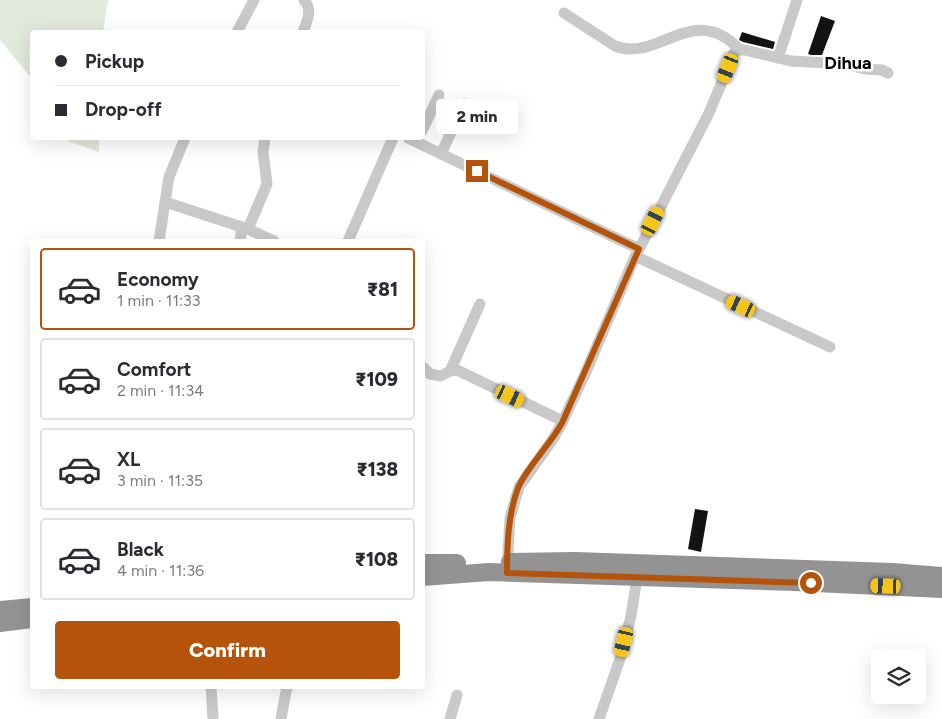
<!DOCTYPE html>
<meta charset="utf-8">
<style>
body{margin:0;font-family:Figtree,sans-serif;background:#f2f2f3;color:#2b2b33;height:100vh;display:flex;flex-direction:column;font-size:19px;white-space:nowrap}
*{box-sizing:border-box;margin:0}
p{font-size:16px;color:#7c7c81}
.icon{flex:none;width:28px;height:28px;fill:none;stroke:currentColor;stroke-width:2;stroke-linecap:round;stroke-linejoin:round}
.map{position:relative;flex:1;overflow:hidden}
.side{position:absolute;left:30px;top:239px;width:395px;height:450px;display:flex;flex-direction:column;background:#fff;border-radius:5px;box-shadow:0 5px 20px #0002}
.side>*{flex:none}
.banner{position:absolute;left:30px;top:30px;width:395px;height:110px;border-radius:5px;box-shadow:0 5px 20px #0002;display:grid;align-content:center;height:110px;padding:0 25px;background:#fff}
.controls{position:absolute;left:871px;top:649px;display:grid;gap:10px}
.controls a{display:grid;place-items:center;width:55px;height:55px;border-radius:5px;background:#fff;box-shadow:0 5px 20px #0002;font-size:25px}
.end{position:absolute;width:22px;height:22px;margin:-11px;border:6px solid #b45309;background:#fff;box-shadow:0 0 0 2px #fff}
.from{border-radius:50%}
.bubble{position:absolute;height:35px;border-radius:5px;background:#fff;box-shadow:0 5px 20px #0002;font-size:16px;font-weight:800;line-height:35px;text-align:center}
.car{position:absolute;width:15px;height:30px;margin:-15px -8px;border-radius:6px;box-shadow:0 0 4px 1px #0007;background:linear-gradient(#f5c518 24%,#345 0 40%,#f5c518 0 76%,#345 0 86%,#f5c518 0)}
.banner b{display:flex;align-items:center;gap:18px;height:48px;font-size:19px}
.banner b+b{border-top:1px solid #e1e1e2}
.banner i{width:12px;height:12px;background:#2b2b33}
ul{padding:9px 0 0;list-style:none}
li{display:flex;align-items:center;gap:15px;height:82px;margin:0 10px 8px;padding:0 15px;border:2px solid #e1e1e2;border-radius:5px}
li div{flex:1}
li b{display:block;font-size:19px}
li em{font-style:normal;font-weight:800}
li.selected{border-color:#b45309}
li>.icon{width:45px;height:45px;stroke-width:1.5}
.primary-button{display:flex;gap:10px;margin-top:auto;padding:10px 25px}
.primary-button a{flex:1;height:58px;border-radius:5px;background:#b45309;color:#fff;font-size:20px;font-weight:800;line-height:58px;text-align:center}
.map>svg:first-child{display:block}
.green{fill:#e1e9db}
.building{fill:#131313}
.lines{fill:none;stroke-linecap:round;stroke-linejoin:round}
.minor{stroke:#c9c9c9;stroke-width:11}
.highway{stroke:#939393;stroke-width:18}
.route{stroke:#b45309;stroke-width:6}
.labels{text-anchor:middle;stroke-width:5;stroke-linejoin:round;paint-order:stroke}
.quarter-label{font-size:18px;font-weight:bold;fill:#000;stroke:#fff}
</style>
<div class="map">
<svg width="942" height="719" viewBox="0 0 942 719">
<rect width="100%" height="100%" fill="#fff"/>
<!-- green -->
<path class="green" d="M 0,0 L 108,0 L 103,32 L 32,32 L 32,79 L 0,40 Z
M 62,138 L 99,138 L 99,152 L 73,143 Z"/>
<!-- building -->
<path class="building" d="M 821,16 L 835,21 L 822,55 L 811,55 L 808,54 Z
M 742,32 L 775,42 L 773,49 L 743,42 L 739,40 Z
M 695,509 L 708,511 L 701,552 L 688,549 Z"/>
<g class="lines">
<!-- minor -->
<path class="minor" d="M 564,13 L 615,46 C 659,63 693,0 740,50
M 237,32 L 254,0
M 303,32 C 307,21 313,10 304,0
M 778,58 L 797,0
M 422,131 L 439,95
M 408,138 L 639,249
M 441,154 L 464,104
M 165,202 L 248,229 L 274,241
M 248,229 L 267,184 L 263,152 L 265,138
M 159,241 L 169,177 L 185,138
M 240,241 L 242,227
M 348,241 L 393,138
M 635,256 L 830,347
M 422,366 L 430,374 L 441,376 L 450,371 L 457,370 L 563,421
M 450,371 L 480,304
M 507,569 L 510,518 L 519,487 L 553,439 L 562,423 L 585,374 L 634,259 L 709,113 L 734,53 L 738,50 L 745,50 L 791,61 L 844,64 L 865,69 L 882,70 L 888,73
M 211,686 L 213,719
M 281,719 L 287,686
M 450,719 L 457,695
M 599,719 L 621,656 L 631,616 L 638,571"/>
<!-- highway -->
<path class="highway" d="M 510,562 L 575,561 L 892,572 L 942,576
M 422,563 L 457,563
M 422,577 L 489,572 L 794,582 L 942,589
M 0,610 L 32,607
M 0,623 L 32,619"/>
</g>
<g class="lines">
<!-- route -->
<path class="route" d="M 477,171 L 639,249 L 562,423 C 550,445 527,467 518,488 C 508,514 507,546 507,573 L 811,583"/>
</g>
<g class="labels">
<!-- quarter labels -->
<g class="quarter-label">
<text x="848" y="69">Dihua</text>
</g>
</g>
</svg>
<div class="controls">
<a><svg class="icon" aria-label="layers" viewBox="0 0 24 24"><path d="M12 4l9 5-9 5-9-5zM3 14l9 5 9-5"/></svg></a>
</div>
<i class="end from" style="left:811px;top:583px"></i>
<i class="end" style="left:477px;top:171px"></i>
<div class="bubble" style="left:436px;top:99px;width:82px">2 min</div>
<i class="car" style="left:728px;top:68px;rotate:202deg"></i>
<i class="car" style="left:653px;top:221px;rotate:27deg"></i>
<i class="car" style="left:741px;top:306px;rotate:295deg"></i>
<i class="car" style="left:510px;top:396px;rotate:115deg"></i>
<i class="car" style="left:886px;top:586px;rotate:272deg"></i>
<i class="car" style="left:624px;top:642px;rotate:193deg"></i>
<div class="banner">
<b><i class="from"></i>Pickup</b>
<b><i></i>Drop-off</b>
</div>
<section class="side">
<ul>
<li class="selected"><svg class="icon" aria-label="car" viewBox="0 0 24 24"><path d="M5 17H2v-5l4-1 3-4h7l3 4 3 1v5h-3M9 17h6M6 11h13"/><circle cx="7" cy="17" r="2"/><circle cx="17" cy="17" r="2"/></svg><div><b>Economy</b><p>1 min · 11:33</p></div><em>₹81</em></li>
<li><svg class="icon" aria-label="car" viewBox="0 0 24 24"><path d="M5 17H2v-5l4-1 3-4h7l3 4 3 1v5h-3M9 17h6M6 11h13"/><circle cx="7" cy="17" r="2"/><circle cx="17" cy="17" r="2"/></svg><div><b>Comfort</b><p>2 min · 11:34</p></div><em>₹109</em></li>
<li><svg class="icon" aria-label="car" viewBox="0 0 24 24"><path d="M5 17H2v-5l4-1 3-4h7l3 4 3 1v5h-3M9 17h6M6 11h13"/><circle cx="7" cy="17" r="2"/><circle cx="17" cy="17" r="2"/></svg><div><b>XL</b><p>3 min · 11:35</p></div><em>₹138</em></li>
<li><svg class="icon" aria-label="car" viewBox="0 0 24 24"><path d="M5 17H2v-5l4-1 3-4h7l3 4 3 1v5h-3M9 17h6M6 11h13"/><circle cx="7" cy="17" r="2"/><circle cx="17" cy="17" r="2"/></svg><div><b>Black</b><p>4 min · 11:36</p></div><em>₹108</em></li>
</ul>
<div class="primary-button"><a>Confirm</a></div>
</section>
</div>
